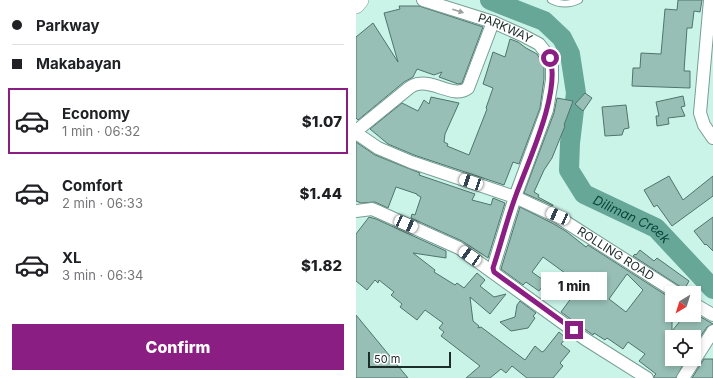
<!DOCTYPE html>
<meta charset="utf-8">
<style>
body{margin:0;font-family:Inter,sans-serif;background:#f2f2f2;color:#202124;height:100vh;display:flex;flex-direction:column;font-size:15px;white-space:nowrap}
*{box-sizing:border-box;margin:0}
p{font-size:13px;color:#757577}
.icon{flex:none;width:22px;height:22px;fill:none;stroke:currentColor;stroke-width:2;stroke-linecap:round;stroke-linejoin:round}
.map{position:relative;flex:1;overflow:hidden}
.sheet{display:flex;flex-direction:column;background:#fff;width:356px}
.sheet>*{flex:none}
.hud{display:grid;align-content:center;height:88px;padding:0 12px;background:#fff}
.needle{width:26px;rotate:218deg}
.buttons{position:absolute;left:309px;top:286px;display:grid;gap:8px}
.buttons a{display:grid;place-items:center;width:36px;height:36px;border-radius:0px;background:#fff;box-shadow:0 2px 6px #0003;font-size:20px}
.scale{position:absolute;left:12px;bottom:10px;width:83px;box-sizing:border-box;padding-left:4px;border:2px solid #1c2c28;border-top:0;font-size:11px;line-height:14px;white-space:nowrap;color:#1c2c28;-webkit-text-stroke:3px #fff;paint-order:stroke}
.end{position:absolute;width:18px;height:18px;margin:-9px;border:5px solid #8b1e83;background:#fff;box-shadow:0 0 0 2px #fff}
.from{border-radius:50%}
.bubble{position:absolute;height:28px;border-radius:0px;background:#fff;box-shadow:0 2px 6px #0003;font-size:13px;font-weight:800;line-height:28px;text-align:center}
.car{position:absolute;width:12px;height:24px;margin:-12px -6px;border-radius:5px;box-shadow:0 0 3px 1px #0007;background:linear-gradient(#fff 24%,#345 0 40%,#fff 0 76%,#345 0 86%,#fff 0)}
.hud b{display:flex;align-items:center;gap:14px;height:38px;font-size:15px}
.hud b+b{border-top:1px solid #e0e0e0}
.hud i{width:10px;height:10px;background:#202124}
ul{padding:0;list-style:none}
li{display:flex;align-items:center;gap:12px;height:66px;margin:0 8px 6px;padding:0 4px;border:2px solid transparent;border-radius:0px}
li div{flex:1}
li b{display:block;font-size:15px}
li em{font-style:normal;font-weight:800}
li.on{border-color:#8b1e83}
li>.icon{width:36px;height:36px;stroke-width:1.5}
.action{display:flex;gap:8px;margin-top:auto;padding:8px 12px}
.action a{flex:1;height:46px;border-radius:0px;background:#8b1e83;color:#fff;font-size:16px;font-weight:800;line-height:46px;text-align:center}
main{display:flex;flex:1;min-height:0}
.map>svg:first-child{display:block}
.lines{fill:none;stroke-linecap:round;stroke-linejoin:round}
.river{stroke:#66a798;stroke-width:20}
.building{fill:#97bfb5;stroke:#4f746b;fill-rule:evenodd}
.service-casing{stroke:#779e94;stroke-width:8}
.minor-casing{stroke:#779e94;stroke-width:14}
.secondary-casing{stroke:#779e94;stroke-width:18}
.service{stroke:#fff;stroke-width:6}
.minor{stroke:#fff;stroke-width:12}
.secondary{stroke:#fff;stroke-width:17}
.oneway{fill:#99a09e}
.route{stroke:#8b1e83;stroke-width:5}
.labels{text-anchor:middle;stroke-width:3;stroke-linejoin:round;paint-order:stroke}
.street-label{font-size:12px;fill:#1c2c28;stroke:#fff}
.water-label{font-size:13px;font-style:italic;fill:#08453a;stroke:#fff}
</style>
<main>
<section class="sheet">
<div class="hud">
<b><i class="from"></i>Parkway</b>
<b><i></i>Makabayan</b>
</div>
<ul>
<li class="on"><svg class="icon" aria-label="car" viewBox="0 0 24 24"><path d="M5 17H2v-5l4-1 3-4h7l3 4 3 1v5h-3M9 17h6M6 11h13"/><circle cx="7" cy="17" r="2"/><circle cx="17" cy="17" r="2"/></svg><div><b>Economy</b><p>1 min · 06:32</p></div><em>$1.07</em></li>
<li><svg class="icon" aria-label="car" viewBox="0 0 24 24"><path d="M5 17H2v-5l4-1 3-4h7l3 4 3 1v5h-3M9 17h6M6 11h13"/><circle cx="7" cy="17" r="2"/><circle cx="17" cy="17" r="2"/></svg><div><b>Comfort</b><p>2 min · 06:33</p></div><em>$1.44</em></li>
<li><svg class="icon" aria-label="car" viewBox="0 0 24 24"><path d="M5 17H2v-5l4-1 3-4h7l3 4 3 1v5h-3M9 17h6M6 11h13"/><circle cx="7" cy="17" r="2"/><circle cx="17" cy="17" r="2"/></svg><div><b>XL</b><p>3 min · 06:34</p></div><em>$1.82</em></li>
</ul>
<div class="action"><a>Confirm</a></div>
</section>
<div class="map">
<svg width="357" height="378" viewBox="0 0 357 378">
<rect width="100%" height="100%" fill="#cbf4e9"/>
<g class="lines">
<!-- river -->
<path class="river" id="s1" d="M 134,0 L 188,21 L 206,38 L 214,54 L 220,93 L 214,143 L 213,170 L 228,194 L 300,228 L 357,289"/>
</g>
<!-- building -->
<path class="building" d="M 322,0 L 346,0 L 344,12 L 338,11 L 336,28 L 331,28 L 328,71 L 334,71 L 334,88 L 276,86 L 277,68 L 284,68 L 285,53 L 305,54 L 309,9 L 321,10 Z
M 43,6 L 63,6 L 127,27 L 106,83 L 102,84 L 83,77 L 86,72 L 78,75 L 61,69 L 57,77 L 48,82 L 2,120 L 0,118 L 0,37 L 17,23 L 42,62 L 28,13 L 44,9 Z
M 154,39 L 162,42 L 170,48 L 181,54 L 188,65 L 188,79 L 184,108 L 163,164 L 157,162 L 148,185 L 58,155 L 32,144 L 14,129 L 46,103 L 62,111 L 68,100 L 73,104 L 75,97 L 103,103 L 89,134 L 88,142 L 92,144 L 91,146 L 113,155 L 131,109 L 130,108 L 137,88 L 127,84 L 137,52 L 149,57 Z
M 229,93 L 236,98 L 227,111 L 219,104 Z
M 327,96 L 329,106 L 325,107 L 329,116 L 312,118 L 313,124 L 301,126 L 300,116 L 303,116 L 300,102 Z
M 201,98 L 217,101 L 208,125 L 209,126 L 196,158 L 188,170 L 178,192 L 183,195 L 182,197 L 197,205 L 197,206 L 168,193 L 198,113 Z
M 270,105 L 273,128 L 268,129 L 266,135 L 249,136 L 246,107 Z
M 0,142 L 19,155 L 64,173 L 63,175 L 119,194 L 116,200 L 135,205 L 137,198 L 149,203 L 132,258 L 106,241 L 55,218 L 56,214 L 59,215 L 65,197 L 61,195 L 61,194 L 40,187 L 32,208 L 19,202 L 5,203 L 0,201 Z
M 313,176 L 327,200 L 357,176 L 357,196 L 316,226 L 301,205 L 298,207 L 288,190 Z
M 164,207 L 198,224 L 211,232 L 230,247 L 232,245 L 316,299 L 316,331 L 329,315 L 338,315 L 338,313 L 357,324 L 351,327 L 342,340 L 338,337 L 316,337 L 316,359 L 330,359 L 320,378 L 298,378 L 298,376 L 300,374 L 283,361 L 289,354 L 272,342 L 267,349 L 251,338 L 249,340 L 238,333 L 237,335 L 205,312 L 216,297 L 200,286 L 209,273 L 187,257 L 176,272 L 190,282 L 183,291 L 170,282 L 167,285 L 145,269 ZM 271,274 L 287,290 L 270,312 L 253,299 Z
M 13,217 L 20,219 L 90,251 L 90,258 L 57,253 L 79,270 L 78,272 L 99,285 L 101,283 L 108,288 L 121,273 L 129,280 L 124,286 L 138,297 L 150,294 L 134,314 L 114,297 L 117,321 L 123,326 L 122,328 L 125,327 L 169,360 L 179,346 L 186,352 L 188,351 L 203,332 L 210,338 L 205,344 L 214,351 L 204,363 L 207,366 L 197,378 L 171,378 L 156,366 L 150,373 L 145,369 L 134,378 L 110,378 L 124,366 L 85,336 L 88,332 L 83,328 L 87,323 L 69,310 L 61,320 L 44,307 L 46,304 L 35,295 L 38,292 L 23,280 L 22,283 L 19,280 L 11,290 L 0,281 L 0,234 Z
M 357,217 L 357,251 L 350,244 L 349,245 L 338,231 Z
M 284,250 L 298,261 L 301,258 L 333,281 L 328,290 L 325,287 L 277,256 L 279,254 L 280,255 Z
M 164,301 L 180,313 L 177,316 L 179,318 L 172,328 L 155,331 L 144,322 L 159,317 L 161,305 Z
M 0,315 L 52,378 L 0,378 Z
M 348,359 L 357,359 L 357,378 L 336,378 Z"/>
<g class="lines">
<!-- service casing -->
<g class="service-casing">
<path id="service" d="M 195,0 C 205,5 213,5 223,0"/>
</g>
<!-- minor casing -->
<g class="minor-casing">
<g id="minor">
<path id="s2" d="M 67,0 L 137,22 L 166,35 L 183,44 L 194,58 L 196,64 L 196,80 L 191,110 L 159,197 L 137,268 L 138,272"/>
<path d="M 354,0 L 344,113 L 348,125 L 357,138"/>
<path d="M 0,131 L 53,88 C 56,86 59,84 62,84 C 78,80 98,99 112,88 L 137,22"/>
<path id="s3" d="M 0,133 L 22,148 L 55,162 L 159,197 L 202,217 L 321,293"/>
<path d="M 0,211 L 16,209 L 23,212 L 103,248 L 229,339 L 291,378"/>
<path d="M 338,304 L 357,315"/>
<path d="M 327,378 L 357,331"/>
</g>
</g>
<!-- secondary casing -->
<g class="secondary-casing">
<path id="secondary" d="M 0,5 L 4,0"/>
</g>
<!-- service -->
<use href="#service" class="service"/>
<!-- minor -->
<use href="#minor" class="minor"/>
<!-- secondary -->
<use href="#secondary" class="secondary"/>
</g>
<!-- one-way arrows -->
<defs><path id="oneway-solid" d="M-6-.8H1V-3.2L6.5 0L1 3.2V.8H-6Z"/></defs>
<use class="oneway" href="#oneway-solid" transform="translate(102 11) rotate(18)"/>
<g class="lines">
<!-- route -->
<path class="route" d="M 194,58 C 205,92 172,162 160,195 C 151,219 145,244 137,268 L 138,272 L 218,330"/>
</g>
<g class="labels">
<!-- street labels -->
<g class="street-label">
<text dy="4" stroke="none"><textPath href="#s2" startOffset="87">PARKWAY</textPath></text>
<text dy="4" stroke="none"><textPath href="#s3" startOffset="288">ROLLING ROAD</textPath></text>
</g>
<!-- water labels -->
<g class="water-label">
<text dy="5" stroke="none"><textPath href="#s1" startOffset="300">Diliman Creek</textPath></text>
</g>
</g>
</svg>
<div class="buttons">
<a><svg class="needle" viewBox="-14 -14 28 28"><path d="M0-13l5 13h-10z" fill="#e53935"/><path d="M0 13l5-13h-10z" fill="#757577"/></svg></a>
<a><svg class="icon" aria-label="locate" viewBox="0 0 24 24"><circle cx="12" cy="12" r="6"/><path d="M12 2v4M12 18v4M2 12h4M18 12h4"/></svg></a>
</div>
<div class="scale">50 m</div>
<i class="end from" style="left:194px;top:58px"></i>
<i class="end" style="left:218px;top:330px"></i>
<div class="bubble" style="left:185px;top:272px;width:66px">1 min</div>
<i class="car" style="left:115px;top:182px;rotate:289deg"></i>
<i class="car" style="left:202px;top:216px;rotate:294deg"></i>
<i class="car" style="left:50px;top:224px;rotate:114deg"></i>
<i class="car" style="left:114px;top:256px;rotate:305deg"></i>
</div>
</main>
